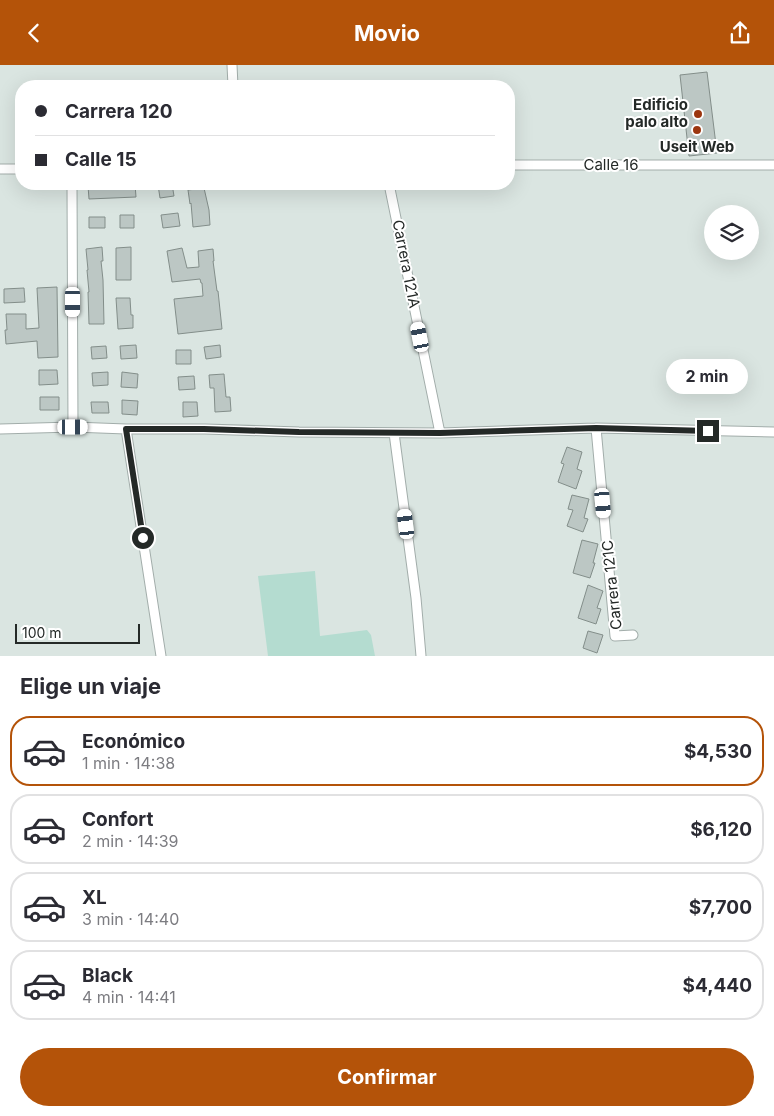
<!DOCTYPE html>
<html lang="es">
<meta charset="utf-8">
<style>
body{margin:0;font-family:Inter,sans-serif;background:#f2f2f3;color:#2b2b33;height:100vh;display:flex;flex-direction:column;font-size:19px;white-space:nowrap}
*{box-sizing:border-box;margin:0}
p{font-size:16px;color:#7c7c81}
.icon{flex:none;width:28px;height:28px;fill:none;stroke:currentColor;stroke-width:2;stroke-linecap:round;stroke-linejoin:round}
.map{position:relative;height:591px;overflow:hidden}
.panel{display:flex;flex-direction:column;background:#fff;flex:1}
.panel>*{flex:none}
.top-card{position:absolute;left:15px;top:15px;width:500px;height:110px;border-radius:20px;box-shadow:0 5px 20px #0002;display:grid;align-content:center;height:110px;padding:0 20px;background:#fff}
.buttons{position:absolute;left:704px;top:140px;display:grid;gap:10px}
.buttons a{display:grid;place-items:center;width:55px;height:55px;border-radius:50%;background:#fff;box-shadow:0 5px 20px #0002;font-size:25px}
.scale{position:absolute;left:15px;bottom:12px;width:125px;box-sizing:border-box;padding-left:5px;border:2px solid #242927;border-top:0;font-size:14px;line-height:18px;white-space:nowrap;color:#242927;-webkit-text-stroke:4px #fff;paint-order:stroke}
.end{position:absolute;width:22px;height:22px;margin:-11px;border:6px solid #242927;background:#fff;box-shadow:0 0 0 2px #fff}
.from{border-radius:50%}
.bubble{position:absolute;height:35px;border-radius:18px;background:#fff;box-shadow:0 5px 20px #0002;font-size:16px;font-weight:700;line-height:35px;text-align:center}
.car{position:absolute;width:15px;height:30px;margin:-15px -8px;border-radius:6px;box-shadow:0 0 4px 1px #0007;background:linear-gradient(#fff 24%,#345 0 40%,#fff 0 76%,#345 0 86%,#fff 0)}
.top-card b{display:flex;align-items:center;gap:18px;height:48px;font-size:19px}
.top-card b+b{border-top:1px solid #e1e1e2}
.top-card i{width:12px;height:12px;background:#2b2b33}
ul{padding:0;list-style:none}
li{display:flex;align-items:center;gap:15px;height:70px;margin:0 10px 8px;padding:0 10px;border:2px solid #e1e1e2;border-radius:20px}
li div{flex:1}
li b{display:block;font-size:19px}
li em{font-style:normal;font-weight:700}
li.current{border-color:#b45309}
li>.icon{width:45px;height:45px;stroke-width:1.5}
h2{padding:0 20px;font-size:22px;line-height:60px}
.action{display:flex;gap:10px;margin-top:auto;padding:10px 20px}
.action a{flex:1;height:58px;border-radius:30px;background:#b45309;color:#fff;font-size:20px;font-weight:700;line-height:58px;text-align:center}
header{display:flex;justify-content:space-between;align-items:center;height:65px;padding:0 20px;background:#b45309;color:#fff;font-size:22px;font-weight:700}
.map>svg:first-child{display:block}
.green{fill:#b4dcd0}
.building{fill:#bcc7c4;stroke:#838e8a}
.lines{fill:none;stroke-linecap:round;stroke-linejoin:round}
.street-casing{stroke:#a2adaa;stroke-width:11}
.street{stroke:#fff;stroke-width:9}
.route{stroke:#242927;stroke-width:6}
.poi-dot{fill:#9c360f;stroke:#fff;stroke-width:2}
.labels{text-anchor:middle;stroke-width:4;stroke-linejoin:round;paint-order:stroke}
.poi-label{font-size:15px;font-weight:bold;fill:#242927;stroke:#fff;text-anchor:end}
.street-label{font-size:15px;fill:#242927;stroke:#fff}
</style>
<header><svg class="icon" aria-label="back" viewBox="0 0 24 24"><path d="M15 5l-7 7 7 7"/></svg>Movio<svg class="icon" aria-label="share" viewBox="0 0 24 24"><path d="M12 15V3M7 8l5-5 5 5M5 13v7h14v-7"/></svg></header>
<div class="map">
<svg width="774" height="591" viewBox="0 0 774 591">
<rect width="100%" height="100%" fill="#dae5e1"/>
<!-- green -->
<path class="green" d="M 315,506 L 320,571 L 367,565 L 371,570 L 375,591 L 268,591 L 258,511 Z"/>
<!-- building -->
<path class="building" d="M 707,7 L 717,88 L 689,91 L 680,10 Z
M 135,119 L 136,132 L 89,134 L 88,121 L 105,120 L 106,122 Z
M 165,119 L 172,119 L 174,131 L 160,133 L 158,120 Z
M 204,123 L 209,145 L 210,160 L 193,162 L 191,138 L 190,139 L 188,125 Z
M 178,148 L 180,161 L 163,163 L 161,150 Z
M 120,150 L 134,150 L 134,163 L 120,163 Z
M 89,152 L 105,152 L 105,163 L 89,163 Z
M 102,182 L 103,196 L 101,196 L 103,215 L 104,259 L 89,259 L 88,227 L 89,227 L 87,205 L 88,205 L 86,184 Z
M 131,182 L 131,215 L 116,215 L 116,183 Z
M 182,183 L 187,203 L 199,202 L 198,186 L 213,184 L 214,196 L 213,196 L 217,226 L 218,226 L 222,264 L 178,269 L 174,234 L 203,231 L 202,218 L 201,218 L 200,214 L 172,217 L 167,186 Z
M 57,222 L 58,292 L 38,293 L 37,276 L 6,279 L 5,265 L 7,265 L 6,249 L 26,249 L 26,264 L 39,263 L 37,223 Z
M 24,223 L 25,237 L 4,238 L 4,224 Z
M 116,233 L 130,233 L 131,250 L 133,250 L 133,263 L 118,264 Z
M 136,280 L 137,293 L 121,294 L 120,281 Z
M 220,280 L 221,292 L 206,294 L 204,282 Z
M 106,281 L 107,293 L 92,294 L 91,282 Z
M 176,285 L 191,285 L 191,299 L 176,299 Z
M 39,305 L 57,305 L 58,319 L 39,320 Z
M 108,307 L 108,320 L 93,321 L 92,308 Z
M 122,307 L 138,309 L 137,323 L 121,322 Z
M 224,309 L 226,332 L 230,332 L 231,346 L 215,347 L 214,323 L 210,323 L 209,310 Z
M 194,311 L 195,324 L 179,325 L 178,312 Z
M 40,332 L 59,332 L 59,345 L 40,345 Z
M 122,335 L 138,336 L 137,350 L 122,349 Z
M 91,337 L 108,337 L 109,348 L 92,348 Z
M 183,337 L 197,337 L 198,351 L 183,352 Z
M 567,382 L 582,387 L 577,404 L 582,406 L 576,424 L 558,417 L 564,399 L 561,398 Z
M 572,430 L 589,434 L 584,453 L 588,454 L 583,467 L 567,461 L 573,445 L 568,444 Z
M 582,475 L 598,479 L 593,498 L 595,498 L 590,513 L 573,508 Z
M 588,520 L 603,526 L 597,543 L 601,544 L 596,559 L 578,553 Z
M 588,566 L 603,570 L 597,588 L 583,583 Z"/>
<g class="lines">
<!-- street casing -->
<g class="street-casing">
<path id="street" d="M 232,0 L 233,21
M 509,100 L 774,100
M 0,104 L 21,104
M 72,119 L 73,362
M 389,119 L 440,368
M 596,363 L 615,571 L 633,570
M 0,364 L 73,362 L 126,364 L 205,364 L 299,367 L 440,368 L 596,363 L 774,367
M 126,364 L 161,591
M 394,368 L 416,533 L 421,591"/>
</g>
<!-- street -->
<use href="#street" class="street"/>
</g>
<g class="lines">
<!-- route -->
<path class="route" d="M 143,473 L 126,364 L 204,364 L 299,367 L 440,368 L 596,363 L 708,366"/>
</g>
<!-- markers -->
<g class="poi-dot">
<circle cx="698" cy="49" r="5"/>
<circle cx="697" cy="65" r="5"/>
</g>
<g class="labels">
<!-- poi labels -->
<g class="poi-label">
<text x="688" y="45">Edificio<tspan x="688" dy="17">palo alto</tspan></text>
<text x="697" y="87" text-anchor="middle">Useit Web</text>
</g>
<!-- street labels -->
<g class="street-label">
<text x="611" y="105">Calle 16</text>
<text transform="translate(406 199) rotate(79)" y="5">Carrera 121A</text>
<text transform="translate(612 520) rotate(-96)" y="5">Carrera 121C</text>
</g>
</g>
</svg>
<div class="buttons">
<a><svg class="icon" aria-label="layers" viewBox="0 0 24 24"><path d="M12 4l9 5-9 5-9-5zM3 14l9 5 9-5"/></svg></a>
</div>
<div class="scale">100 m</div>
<i class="end from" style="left:143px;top:473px"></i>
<i class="end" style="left:708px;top:366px"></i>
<div class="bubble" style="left:666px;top:294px;width:82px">2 min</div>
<i class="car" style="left:73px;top:237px;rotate:180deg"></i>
<i class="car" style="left:420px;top:272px;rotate:349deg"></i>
<i class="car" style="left:73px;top:362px;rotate:90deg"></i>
<i class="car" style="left:603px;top:438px;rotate:175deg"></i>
<i class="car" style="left:406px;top:459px;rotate:353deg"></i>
<div class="top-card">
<b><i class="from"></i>Carrera 120</b>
<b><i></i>Calle 15</b>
</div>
</div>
<section class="panel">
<h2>Elige un viaje</h2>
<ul>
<li class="current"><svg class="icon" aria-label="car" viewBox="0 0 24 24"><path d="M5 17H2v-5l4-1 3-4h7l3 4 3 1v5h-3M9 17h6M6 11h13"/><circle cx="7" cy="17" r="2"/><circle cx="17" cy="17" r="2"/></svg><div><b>Económico</b><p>1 min · 14:38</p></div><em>$4,530</em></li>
<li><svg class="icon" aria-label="car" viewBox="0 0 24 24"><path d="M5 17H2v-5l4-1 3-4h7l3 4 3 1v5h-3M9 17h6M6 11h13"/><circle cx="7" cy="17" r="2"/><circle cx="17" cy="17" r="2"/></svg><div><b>Confort</b><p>2 min · 14:39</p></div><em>$6,120</em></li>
<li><svg class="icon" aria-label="car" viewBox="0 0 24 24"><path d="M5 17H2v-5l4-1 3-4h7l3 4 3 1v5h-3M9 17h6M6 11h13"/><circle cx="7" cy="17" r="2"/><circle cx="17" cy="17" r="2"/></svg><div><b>XL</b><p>3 min · 14:40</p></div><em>$7,700</em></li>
<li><svg class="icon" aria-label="car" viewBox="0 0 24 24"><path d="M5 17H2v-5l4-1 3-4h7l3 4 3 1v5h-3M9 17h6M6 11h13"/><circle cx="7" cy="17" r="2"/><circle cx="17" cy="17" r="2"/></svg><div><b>Black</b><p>4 min · 14:41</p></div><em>$4,440</em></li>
</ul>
<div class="action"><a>Confirmar</a></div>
</section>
